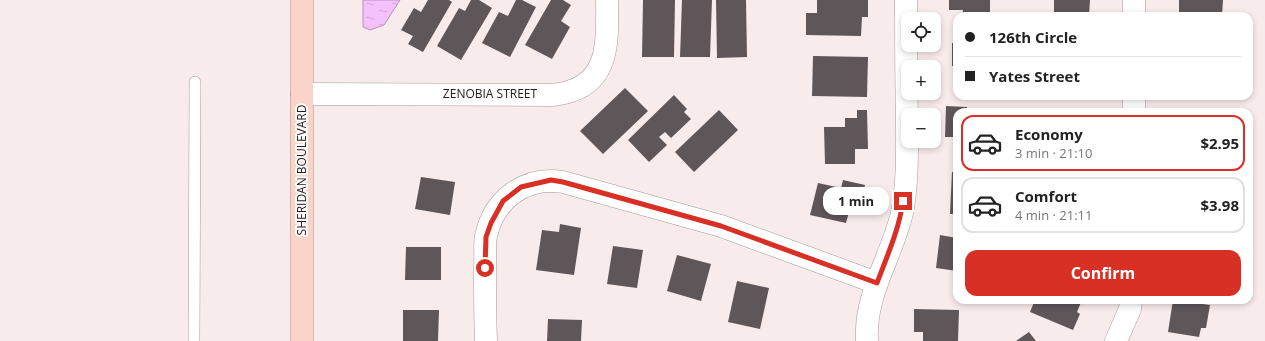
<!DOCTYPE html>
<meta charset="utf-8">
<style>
body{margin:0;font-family:"Open Sans",sans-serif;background:#f2f2f2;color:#222;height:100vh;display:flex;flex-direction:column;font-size:15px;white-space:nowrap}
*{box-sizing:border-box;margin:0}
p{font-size:13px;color:#767676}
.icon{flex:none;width:22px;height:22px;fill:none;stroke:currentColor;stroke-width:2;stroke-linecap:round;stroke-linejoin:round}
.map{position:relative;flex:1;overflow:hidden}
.sheet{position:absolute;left:953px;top:108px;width:300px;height:196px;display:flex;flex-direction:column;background:#fff;border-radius:12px;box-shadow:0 2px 6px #0003}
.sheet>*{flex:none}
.banner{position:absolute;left:953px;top:12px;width:300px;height:88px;border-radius:12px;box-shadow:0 2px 6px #0003;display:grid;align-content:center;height:88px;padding:0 12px;background:#fff}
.controls{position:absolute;left:901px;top:12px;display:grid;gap:8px}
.controls a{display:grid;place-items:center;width:40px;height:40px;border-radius:8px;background:#fff;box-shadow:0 2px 6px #0003;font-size:20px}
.end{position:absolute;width:18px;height:18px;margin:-9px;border:5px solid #d93025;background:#fff;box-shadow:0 0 0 2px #fff}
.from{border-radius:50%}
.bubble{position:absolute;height:28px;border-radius:12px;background:#fff;box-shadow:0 2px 6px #0003;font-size:13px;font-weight:700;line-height:28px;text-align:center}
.banner b{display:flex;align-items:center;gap:14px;height:38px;font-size:15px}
.banner b+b{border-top:1px solid #e0e0e0}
.banner i{width:10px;height:10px;background:#222}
ul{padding:7px 0 0;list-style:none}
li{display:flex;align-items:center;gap:12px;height:56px;margin:0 8px 6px;padding:0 4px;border:2px solid #e0e0e0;border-radius:12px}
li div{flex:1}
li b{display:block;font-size:15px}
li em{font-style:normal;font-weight:700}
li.selected{border-color:#d93025}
li>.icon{width:36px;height:36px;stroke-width:1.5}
.cta{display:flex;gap:8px;margin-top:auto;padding:8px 12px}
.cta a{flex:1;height:46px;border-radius:12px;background:#d93025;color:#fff;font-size:16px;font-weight:700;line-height:46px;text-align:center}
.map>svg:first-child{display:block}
.water{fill:url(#water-ripples);stroke:#b691ba}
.building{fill:#5f565a}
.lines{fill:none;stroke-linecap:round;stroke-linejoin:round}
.lane-casing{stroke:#a69a9b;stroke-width:12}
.street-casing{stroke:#a69a9b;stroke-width:23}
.primary-casing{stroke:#ae8276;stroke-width:23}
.lane{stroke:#fff;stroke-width:11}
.street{stroke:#fff;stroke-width:22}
.primary{stroke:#fad4c8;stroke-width:22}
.route{stroke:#d93025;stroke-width:5}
.labels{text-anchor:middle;stroke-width:4;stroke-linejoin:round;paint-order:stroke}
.street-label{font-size:12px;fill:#252121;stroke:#fefbfb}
</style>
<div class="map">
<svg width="1265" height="341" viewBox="0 0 1265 341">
<defs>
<pattern id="water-ripples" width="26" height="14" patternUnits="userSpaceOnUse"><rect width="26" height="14" fill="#f4c1fc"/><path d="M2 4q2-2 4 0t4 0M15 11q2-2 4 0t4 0" fill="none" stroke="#d1a6d8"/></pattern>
</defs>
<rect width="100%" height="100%" fill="#f8ebec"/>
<!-- water -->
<path class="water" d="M 363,0 L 400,0 L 384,25 L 370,30 L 363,27 Z"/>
<!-- building -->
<path class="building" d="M 428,0 L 449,0 L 452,2 L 423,52 L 408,44 L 413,36 L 401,30 L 414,8 L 421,12 Z
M 471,0 L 479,0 L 492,8 L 461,60 L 437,46 L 459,8 L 465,11 Z
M 516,0 L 522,0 L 536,7 L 510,57 L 482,43 L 499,12 L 508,16 Z
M 551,0 L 563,0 L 571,5 L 561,21 L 570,27 L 552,59 L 525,45 Z
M 643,0 L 675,0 L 674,57 L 642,57 Z
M 682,0 L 712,0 L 710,57 L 680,57 Z
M 716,0 L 746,0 L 747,57 L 717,58 Z
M 817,0 L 868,0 L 868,17 L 862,17 L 861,36 L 806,35 L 806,13 L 817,13 Z
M 949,0 L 990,0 L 990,16 L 962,16 L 963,10 L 949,10 Z
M 1054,0 L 1090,0 L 1089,16 L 1054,16 Z
M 1179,0 L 1223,0 L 1222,16 L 1179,16 Z
M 952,43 L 957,43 L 957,66 L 952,66 Z
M 813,56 L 868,57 L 867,97 L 812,96 Z
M 625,88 L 648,111 L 603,154 L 580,131 Z
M 674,95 L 687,109 L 684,112 L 691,119 L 671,138 L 665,132 L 659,137 L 667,145 L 649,162 L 628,140 Z
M 946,106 L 967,107 L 967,112 L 957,112 L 957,137 L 945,137 Z
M 1051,109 L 1096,109 L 1096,112 L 1051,112 Z
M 719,110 L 738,130 L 694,172 L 675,152 Z
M 857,110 L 867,110 L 868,149 L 855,149 L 855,164 L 825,164 L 824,127 L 845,127 L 845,118 L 857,118 Z
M 952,172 L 957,172 L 957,214 L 950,214 Z
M 421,177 L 455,182 L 450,215 L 415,209 Z
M 843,180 L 865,185 L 859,214 L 849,212 L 846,223 L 810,215 L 818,183 L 841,188 Z
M 560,224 L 581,228 L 574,275 L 536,270 L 542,230 L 559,232 Z
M 940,235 L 957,238 L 957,271 L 936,268 Z
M 613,246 L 643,250 L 637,288 L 607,284 Z
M 406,247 L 441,247 L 441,280 L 405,280 Z
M 677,255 L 711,264 L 701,301 L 667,291 Z
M 737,281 L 769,288 L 760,329 L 728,322 Z
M 1035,300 L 1082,300 L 1077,312 L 1080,314 L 1073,330 L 1030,312 Z
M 1173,300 L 1210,305 L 1206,328 L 1201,328 L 1199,337 L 1168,332 Z
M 914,309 L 959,310 L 958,341 L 923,341 L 923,332 L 914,332 Z
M 403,310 L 439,310 L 438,341 L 403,341 Z
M 548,319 L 582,320 L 581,341 L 547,341 Z
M 1029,332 L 1036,341 L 1016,341 Z"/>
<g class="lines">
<!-- lane casing -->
<g class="lane-casing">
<path id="lane" d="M 194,341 L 195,82"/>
</g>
<!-- street casing -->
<g class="street-casing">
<path id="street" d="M 1134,16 L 1134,0
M 302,94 L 553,95 C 559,94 566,93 571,91 C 612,78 607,33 607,0
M 1134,112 L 1134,96
M 486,341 C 485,316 485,292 485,267 C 486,257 484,246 486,236 C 494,199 525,176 563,182 L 721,226 L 877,283
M 867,341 C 864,295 892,256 902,213 C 908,181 907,150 907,119 C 906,79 906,40 906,0
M 1116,341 L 1130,309 L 1131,300"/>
</g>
<!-- primary casing -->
<g class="primary-casing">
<path id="primary" d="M 302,0 L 302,341"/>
</g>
<!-- lane -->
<use href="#lane" class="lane"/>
<!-- street -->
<use href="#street" class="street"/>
<!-- primary -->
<use href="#primary" class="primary"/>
</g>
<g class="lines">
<!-- route -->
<path class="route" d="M 485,268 L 486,237 L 491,223 L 503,201 L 521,187 L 551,180 L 563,182 L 721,226 L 877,283 C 887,256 899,230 903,201"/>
</g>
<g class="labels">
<!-- street labels -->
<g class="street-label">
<text x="490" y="98">ZENOBIA STREET</text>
<text transform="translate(302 170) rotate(-90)" y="4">SHERIDAN BOULEVARD</text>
</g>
</g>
</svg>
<div class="controls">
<a><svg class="icon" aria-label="locate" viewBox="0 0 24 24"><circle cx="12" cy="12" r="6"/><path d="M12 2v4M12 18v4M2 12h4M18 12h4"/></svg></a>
<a>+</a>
<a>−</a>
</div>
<i class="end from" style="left:485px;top:268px"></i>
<i class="end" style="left:903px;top:201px"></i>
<div class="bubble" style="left:823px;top:187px;width:66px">1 min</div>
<div class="banner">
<b><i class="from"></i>126th Circle</b>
<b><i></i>Yates Street</b>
</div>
<section class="sheet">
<ul>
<li class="selected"><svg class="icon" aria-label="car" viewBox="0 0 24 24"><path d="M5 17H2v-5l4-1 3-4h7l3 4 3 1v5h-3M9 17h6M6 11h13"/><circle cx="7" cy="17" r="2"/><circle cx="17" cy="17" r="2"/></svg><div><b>Economy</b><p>3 min · 21:10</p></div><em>$2.95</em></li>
<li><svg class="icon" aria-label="car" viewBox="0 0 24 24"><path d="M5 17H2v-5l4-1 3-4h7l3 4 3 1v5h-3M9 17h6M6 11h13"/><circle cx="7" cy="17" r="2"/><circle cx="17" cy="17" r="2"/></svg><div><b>Comfort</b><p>4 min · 21:11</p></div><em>$3.98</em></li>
</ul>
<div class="cta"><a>Confirm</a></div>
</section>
</div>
